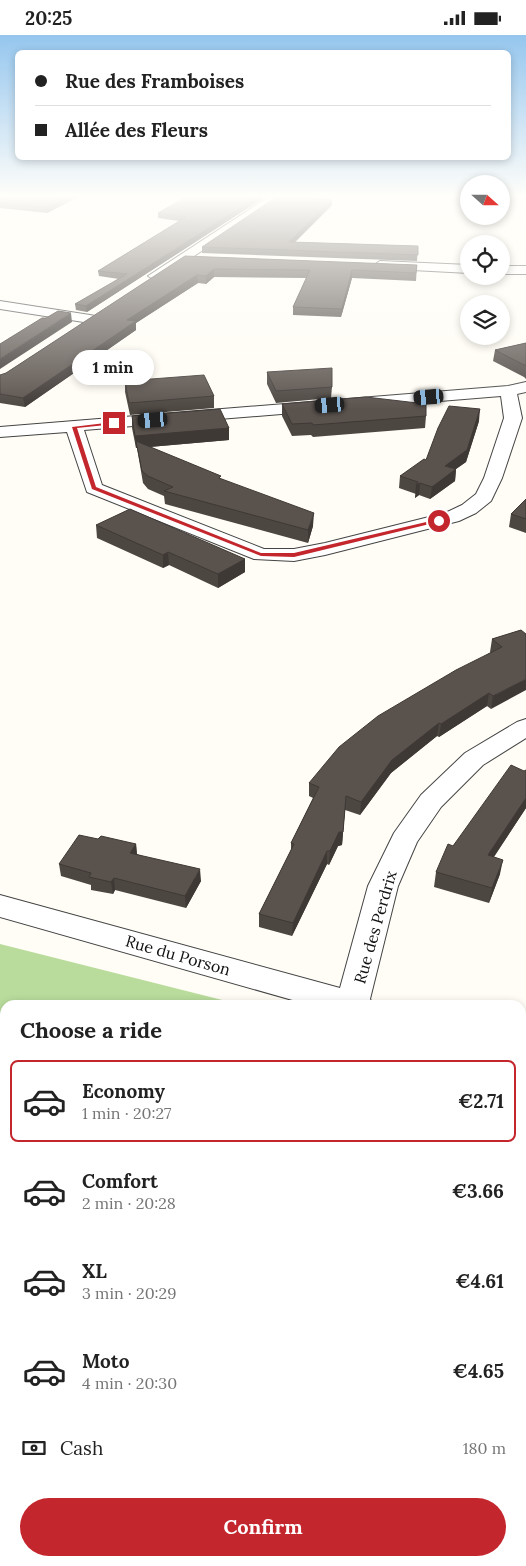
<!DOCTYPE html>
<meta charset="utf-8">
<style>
body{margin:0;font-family:Lora,serif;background:#f6f6f6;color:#222;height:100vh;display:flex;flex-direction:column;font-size:19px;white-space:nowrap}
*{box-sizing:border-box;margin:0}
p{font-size:16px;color:#767676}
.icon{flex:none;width:28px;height:28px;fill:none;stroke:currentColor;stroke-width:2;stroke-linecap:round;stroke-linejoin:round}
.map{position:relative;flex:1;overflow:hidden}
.side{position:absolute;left:0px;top:965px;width:526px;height:566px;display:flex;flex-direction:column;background:#fff;border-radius:15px 15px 0 0;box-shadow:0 2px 8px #0003}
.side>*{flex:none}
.top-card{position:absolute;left:15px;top:15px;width:496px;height:110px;border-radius:8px;box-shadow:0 2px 8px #0003;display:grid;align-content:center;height:110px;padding:0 20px;background:#fff}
.needle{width:32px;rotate:111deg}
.buttons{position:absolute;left:460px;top:140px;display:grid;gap:10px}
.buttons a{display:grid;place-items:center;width:50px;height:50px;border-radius:50%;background:#fff;box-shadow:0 2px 8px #0003;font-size:25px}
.end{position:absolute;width:22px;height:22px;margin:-11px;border:6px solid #c4262e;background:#fff;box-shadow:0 0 0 2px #fff}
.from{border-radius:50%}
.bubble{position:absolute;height:35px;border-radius:18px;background:#fff;box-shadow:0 2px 8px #0003;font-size:16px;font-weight:700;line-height:35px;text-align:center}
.car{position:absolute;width:15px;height:30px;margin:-15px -8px;border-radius:6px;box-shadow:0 0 4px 1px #0007;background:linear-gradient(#222 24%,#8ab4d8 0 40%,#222 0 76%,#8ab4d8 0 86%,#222 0)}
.top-card b{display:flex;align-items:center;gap:18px;height:48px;font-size:19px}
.top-card b+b{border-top:1px solid #e0e0e0}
.top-card i{width:12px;height:12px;background:#222}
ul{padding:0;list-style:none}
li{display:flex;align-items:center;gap:15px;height:82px;margin:0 10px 8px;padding:0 10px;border:2px solid transparent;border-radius:8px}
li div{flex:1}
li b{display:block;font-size:19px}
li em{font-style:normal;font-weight:700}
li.on{border-color:#c4262e}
li>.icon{width:45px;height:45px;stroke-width:1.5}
h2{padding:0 20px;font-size:22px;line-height:60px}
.pay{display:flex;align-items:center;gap:12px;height:55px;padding:0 20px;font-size:19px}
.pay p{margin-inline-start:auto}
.primary-button{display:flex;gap:10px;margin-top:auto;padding:10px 20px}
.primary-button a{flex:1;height:58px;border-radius:30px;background:#c4262e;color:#fff;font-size:20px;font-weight:700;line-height:58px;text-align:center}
.status{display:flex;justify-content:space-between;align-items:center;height:35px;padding:0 25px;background:#fff;direction:ltr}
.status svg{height:14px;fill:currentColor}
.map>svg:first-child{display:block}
.forest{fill:#b9dc9c}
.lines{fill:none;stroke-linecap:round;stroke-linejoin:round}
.minor-casing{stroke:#444;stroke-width:2}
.highway-casing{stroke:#222;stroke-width:2}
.minor{fill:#fff;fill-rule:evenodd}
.highway{fill:#f5a25d;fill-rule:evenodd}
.wall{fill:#4d4742}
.shaded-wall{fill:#3f3936}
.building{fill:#5a524d;stroke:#3f3936}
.route{fill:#c4262e}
.labels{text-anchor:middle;stroke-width:5;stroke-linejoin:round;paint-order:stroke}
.street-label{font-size:16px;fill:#111;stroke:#fff}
</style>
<div class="status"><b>20:25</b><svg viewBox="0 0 49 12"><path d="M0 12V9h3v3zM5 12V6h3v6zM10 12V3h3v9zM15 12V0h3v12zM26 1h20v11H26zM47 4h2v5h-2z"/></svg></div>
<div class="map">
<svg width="526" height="1531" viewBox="0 0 526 1531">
<rect width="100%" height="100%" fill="#fffdf5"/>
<!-- forest -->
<path class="forest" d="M 0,909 L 242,970 L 5,970 L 5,1227 L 0,1228 Z
M 521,1023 L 526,1024 L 526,1190 L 521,1191 Z"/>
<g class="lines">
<!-- minor casing -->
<g class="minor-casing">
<path id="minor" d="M 270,161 L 283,161 L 160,244 L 155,245 L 148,241 Z
M 380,226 L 469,230 L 469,238 L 375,233 L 374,230 Z
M 501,231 L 526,231 L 526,239 L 501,239 Z
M 0,266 L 90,280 L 95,281 L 97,284 L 95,287 L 90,288 L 0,274 Z
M 526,347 L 526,357 L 517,359 L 522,383 L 502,443 L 491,466 L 476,478 L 459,486 L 325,520 L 294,526 L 254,524 L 87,457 L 67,397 L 0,402 L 0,392 L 508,351 ZM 501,361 L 504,383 L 484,443 L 476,459 L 462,470 L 445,478 L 325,508 L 294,514 L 264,514 L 102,450 L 84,395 Z
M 526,684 L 526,703 L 483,730 L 441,772 L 417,807 L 398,851 L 370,964 L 373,970 L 310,970 L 0,882 L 0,860 L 340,953 L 368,851 L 394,798 L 421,760 L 465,718 L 517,687 Z
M 521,987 L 526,988 L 526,1016 L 521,1015 Z"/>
</g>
<!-- highway casing -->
<g class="highway-casing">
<path id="highway" d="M 521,1295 L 526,1295 L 526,1337 L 521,1337 Z
M 0,1321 L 5,1321 L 5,1365 L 0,1365 Z
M 521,1459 L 526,1459 L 526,1507 L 521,1507 Z
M 0,1482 L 5,1482 L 5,1526 L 14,1526 L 0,1530 Z"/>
</g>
<!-- minor -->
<use href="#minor" class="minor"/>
<!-- highway -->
<use href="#highway" class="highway"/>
</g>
<!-- wall -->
<path class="wall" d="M 0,161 L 80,161 L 47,178 L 0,173 Z
M 262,161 L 262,164 L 87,277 L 76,275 L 75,269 L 119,244 L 99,241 L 98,236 L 179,186 L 158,183 L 158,178 Z
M 332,165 L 332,170 L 295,207 L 418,211 L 417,226 L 202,218 L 202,212 Z
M 185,221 L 417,230 L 416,246 L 352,243 L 341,282 L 293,280 L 293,272 L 306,243 L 214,242 L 206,249 L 198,248 L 136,288 L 136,295 L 25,372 L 0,368 L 0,340 L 6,338 Z
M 526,308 L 526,344 L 524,342 L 493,326 L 495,315 Z
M 267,337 L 332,352 L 331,363 L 276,368 L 267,349 Z
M 125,346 L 214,361 L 214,373 L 130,380 L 125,357 Z
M 282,369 L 426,381 L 425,393 L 313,402 L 311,400 L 292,401 L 282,381 Z
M 132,381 L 229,393 L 229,405 L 149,412 L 221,444 L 313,491 L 308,508 L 165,469 L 164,461 L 148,454 L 143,448 L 137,413 L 136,413 L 132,393 Z
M 479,386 L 466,427 L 456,434 L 455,446 L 430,464 L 419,460 L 415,463 L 416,459 L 399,453 L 400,441 L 426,425 Z
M 526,464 L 526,498 L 509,492 L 511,479 Z
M 96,490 L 245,524 L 245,537 L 218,553 L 169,530 L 163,533 L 97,503 Z
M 521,595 L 491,674 L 487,671 L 439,702 L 437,701 L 391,738 L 360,780 L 345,775 L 342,810 L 338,811 L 329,830 L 327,829 L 292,901 L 259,892 L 259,879 L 291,815 L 291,808 L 313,763 L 309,761 L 309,748 L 491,617 L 490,617 L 492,604 Z
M 524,736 L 526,773 L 494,822 L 500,839 L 489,868 L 434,852 L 436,837 L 453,811 Z
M 98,804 L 136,809 L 137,819 L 201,846 L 186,873 L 115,855 L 113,859 L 91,855 L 91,850 L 61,841 L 59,829 Z"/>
<!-- shaded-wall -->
<path class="shaded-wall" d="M 70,161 L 80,161 L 47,178 L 46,173 Z
M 259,161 L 262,161 L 262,164 L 87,277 L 86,271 Z
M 332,165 L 332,170 L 289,213 L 289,207 Z
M 214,234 L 214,242 L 206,249 L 206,241 Z
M 352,235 L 352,243 L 341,282 L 342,274 Z
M 197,240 L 198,248 L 136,288 L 136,295 L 25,372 L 23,363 L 127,285 Z
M 71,278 L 72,287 L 0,334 L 0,324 Z
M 480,374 L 479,386 L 466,427 L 456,434 L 455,446 L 430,464 L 432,452 Z
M 229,393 L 229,405 L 138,413 L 136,406 L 137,413 L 136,413 L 135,401 Z
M 420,448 L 419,460 L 415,463 L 416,450 Z
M 314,478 L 313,491 L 308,508 L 308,495 Z
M 168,517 L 169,530 L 163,533 L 163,520 Z
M 245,524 L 245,537 L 218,553 L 218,539 Z
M 526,644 L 526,655 L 491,674 L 493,661 Z
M 489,658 L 487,671 L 439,702 L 441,689 Z
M 439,688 L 437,701 L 391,738 L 360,780 L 361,767 L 392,725 Z
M 346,761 L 342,810 L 338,811 L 329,830 L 330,816 Z
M 526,763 L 526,773 L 485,835 L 488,820 Z
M 136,809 L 137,822 L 130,818 Z
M 327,816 L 327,829 L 292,901 L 293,888 Z
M 503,825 L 500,839 L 489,868 L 492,853 Z
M 200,834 L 201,846 L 186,873 L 185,861 Z
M 114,843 L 115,855 L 113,859 L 111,847 Z"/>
<!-- building -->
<path class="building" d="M 0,161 L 70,161 L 46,173 L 0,168 Z
M 188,161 L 259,161 L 86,271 L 75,269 L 127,239 L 98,236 L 186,182 L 158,178 Z
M 278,161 L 288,161 L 332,165 L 289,207 L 418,211 L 418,220 L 202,212 Z
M 185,221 L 417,230 L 416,238 L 352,235 L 342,274 L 293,272 L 310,235 L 214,234 L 206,241 L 197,240 L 127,285 L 136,286 L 23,363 L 0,359 L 0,340 L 6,338 Z
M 58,276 L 71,278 L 0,324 L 0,309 L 42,283 L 46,283 Z
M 526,308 L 526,331 L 495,315 Z
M 332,333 L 332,352 L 276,356 L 267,337 Z
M 204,340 L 214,361 L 129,368 L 125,346 Z
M 366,362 L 426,369 L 426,381 L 313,390 L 312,388 L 292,389 L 282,369 Z
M 449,371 L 480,374 L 467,415 L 445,431 L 456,434 L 432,452 L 420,448 L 416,450 L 418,447 L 400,441 L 424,424 L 426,425 L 438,393 Z
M 220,374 L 229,393 L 135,401 L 132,381 Z
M 136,406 L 221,441 L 219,443 L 314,478 L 308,495 L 164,456 L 173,452 L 148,441 L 142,436 Z
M 526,464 L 526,484 L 511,479 Z
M 130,474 L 245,524 L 218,539 L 168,517 L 163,520 L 96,490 Z
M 521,595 L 526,599 L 526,644 L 493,661 L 489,658 L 441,689 L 439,688 L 392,725 L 361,767 L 346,761 L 343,797 L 339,797 L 330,816 L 327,816 L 293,888 L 259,879 L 294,809 L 291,808 L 319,752 L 309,748 L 339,712 L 378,681 L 456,635 L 502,612 L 492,604 Z
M 511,730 L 524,736 L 526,735 L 526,763 L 488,820 L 503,825 L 492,853 L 436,837 L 448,809 L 453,811 Z
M 79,800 L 98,804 L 101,801 L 136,809 L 130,818 L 200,834 L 185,861 L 114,843 L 111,847 L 89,842 L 91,838 L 59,829 Z"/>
<!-- sky -->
<linearGradient id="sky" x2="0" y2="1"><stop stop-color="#95c6ee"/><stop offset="0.43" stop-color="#fffefa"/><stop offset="1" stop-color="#fffefa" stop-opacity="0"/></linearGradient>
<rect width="526" height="375" fill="url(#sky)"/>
<!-- route -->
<path class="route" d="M 114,387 L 116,389 L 77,393 L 96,452 L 261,518 L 294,518 L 439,484 L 442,486 L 294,522 L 261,521 L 92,454 L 72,392 Z"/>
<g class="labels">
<!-- street labels -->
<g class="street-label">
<text transform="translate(375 892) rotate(-74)" y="6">Rue des Perdrix</text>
<text transform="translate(178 920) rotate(16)" y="6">Rue du Porson</text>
</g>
</g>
</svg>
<div class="buttons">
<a><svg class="needle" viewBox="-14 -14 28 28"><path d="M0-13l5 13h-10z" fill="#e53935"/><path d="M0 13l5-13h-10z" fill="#767676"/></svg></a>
<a><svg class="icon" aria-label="locate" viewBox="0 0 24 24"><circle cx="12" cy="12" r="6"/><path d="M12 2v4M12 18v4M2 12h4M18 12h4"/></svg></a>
<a><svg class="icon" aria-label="layers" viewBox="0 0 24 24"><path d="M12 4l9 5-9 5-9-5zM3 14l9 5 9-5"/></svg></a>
</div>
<i class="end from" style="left:439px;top:486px"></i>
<i class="end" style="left:114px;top:388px"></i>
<div class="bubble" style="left:72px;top:315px;width:82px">1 min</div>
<i class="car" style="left:429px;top:362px;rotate:265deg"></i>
<i class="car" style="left:330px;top:370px;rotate:265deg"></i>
<i class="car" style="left:153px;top:385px;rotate:265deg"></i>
<div class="top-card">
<b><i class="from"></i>Rue des Framboises</b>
<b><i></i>Allée des Fleurs</b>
</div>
<section class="side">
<h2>Choose a ride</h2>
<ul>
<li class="on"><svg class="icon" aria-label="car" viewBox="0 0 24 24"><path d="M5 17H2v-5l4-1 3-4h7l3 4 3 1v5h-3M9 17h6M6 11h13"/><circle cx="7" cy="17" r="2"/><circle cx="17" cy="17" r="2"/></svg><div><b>Economy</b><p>1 min · 20:27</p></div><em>€2.71</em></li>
<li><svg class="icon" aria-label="car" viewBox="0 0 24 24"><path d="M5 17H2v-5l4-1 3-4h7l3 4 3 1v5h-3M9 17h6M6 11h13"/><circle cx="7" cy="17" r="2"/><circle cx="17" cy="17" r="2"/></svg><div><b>Comfort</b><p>2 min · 20:28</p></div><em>€3.66</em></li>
<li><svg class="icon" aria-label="car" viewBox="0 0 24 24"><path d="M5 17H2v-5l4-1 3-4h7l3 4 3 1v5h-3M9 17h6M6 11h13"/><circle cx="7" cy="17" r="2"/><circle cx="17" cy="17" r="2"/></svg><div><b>XL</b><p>3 min · 20:29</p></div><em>€4.61</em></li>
<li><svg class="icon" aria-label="car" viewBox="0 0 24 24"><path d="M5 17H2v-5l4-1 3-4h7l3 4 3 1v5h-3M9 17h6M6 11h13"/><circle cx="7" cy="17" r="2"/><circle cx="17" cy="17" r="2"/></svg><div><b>Moto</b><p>4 min · 20:30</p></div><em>€4.65</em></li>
</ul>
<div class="pay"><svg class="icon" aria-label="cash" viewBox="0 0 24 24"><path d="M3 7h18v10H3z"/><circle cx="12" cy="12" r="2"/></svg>Cash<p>180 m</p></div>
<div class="primary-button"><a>Confirm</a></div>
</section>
</div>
